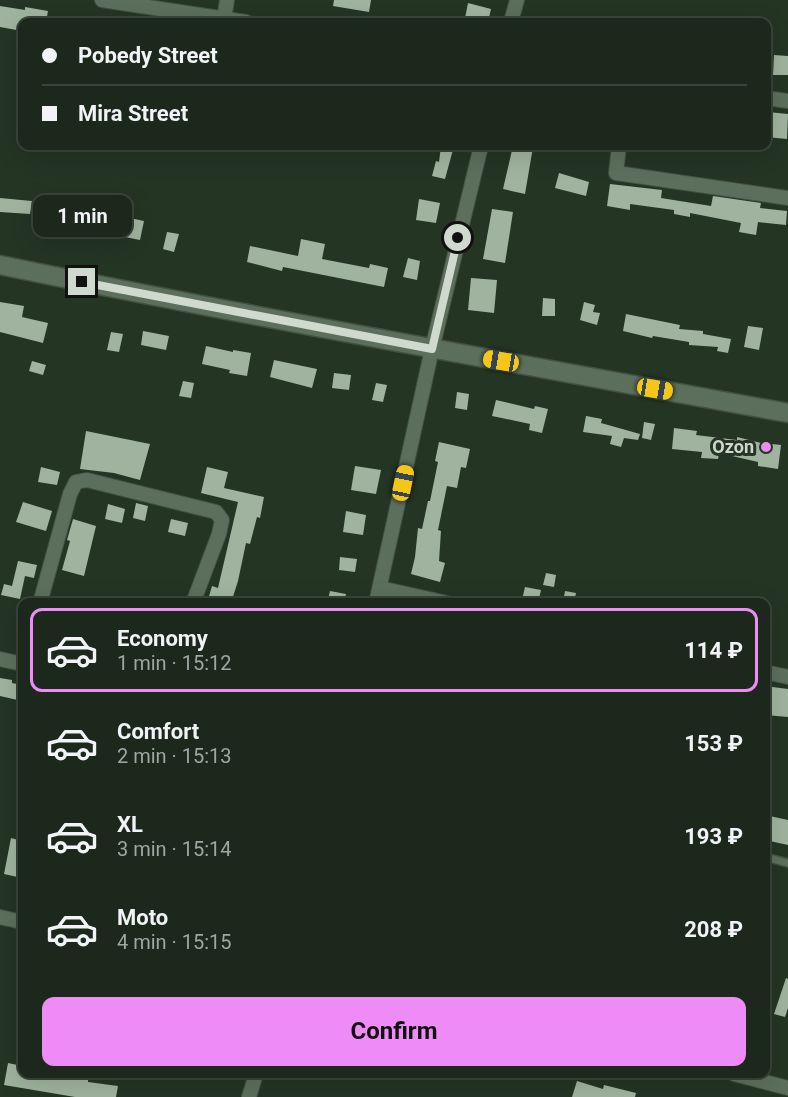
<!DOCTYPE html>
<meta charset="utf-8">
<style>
body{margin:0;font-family:Roboto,sans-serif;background:#283428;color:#f1f3f6;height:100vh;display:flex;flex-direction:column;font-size:22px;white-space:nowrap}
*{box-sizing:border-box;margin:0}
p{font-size:20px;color:#a0a6a3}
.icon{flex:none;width:33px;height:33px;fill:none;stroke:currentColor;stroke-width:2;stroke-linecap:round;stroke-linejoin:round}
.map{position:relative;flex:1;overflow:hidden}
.details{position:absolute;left:18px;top:598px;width:752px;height:480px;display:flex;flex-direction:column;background:#1b281b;border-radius:12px;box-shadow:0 6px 24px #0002,0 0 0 2px #39443a}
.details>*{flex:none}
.top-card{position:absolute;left:18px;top:18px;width:753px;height:132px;border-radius:12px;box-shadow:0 6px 24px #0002,0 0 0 2px #39443a;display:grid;align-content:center;height:132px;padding:0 24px;background:#1b281b}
.end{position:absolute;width:27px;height:27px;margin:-14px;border:8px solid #cfd9ce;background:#111;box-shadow:0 0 0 3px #111}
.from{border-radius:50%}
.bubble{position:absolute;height:42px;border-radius:12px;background:#1b281b;box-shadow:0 6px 24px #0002,0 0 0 2px #39443a;font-size:20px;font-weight:700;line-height:42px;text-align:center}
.car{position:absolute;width:18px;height:36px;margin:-18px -9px;border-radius:8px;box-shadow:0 0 4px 2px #0007;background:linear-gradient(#f5c518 24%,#345 0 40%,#f5c518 0 76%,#345 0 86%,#f5c518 0)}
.top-card b{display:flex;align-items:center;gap:21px;height:57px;font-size:22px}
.top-card b+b{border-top:2px solid #39443a}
.top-card i{width:15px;height:15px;background:#f1f3f6}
ul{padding:10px 0 0;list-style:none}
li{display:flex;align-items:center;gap:18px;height:84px;margin:0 12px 9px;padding:0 12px;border:3px solid transparent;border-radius:12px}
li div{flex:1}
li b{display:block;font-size:22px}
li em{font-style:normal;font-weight:700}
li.selected{border-color:#ef8bf7}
li>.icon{width:54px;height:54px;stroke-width:1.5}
.cta{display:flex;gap:12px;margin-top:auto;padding:12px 24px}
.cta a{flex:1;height:69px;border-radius:12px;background:#ef8bf7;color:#111;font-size:24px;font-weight:700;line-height:69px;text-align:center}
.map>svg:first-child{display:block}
.building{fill:#9fb39e}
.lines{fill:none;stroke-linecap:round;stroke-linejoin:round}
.lane-casing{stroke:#435143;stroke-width:10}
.street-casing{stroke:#435143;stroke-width:16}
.secondary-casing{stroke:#435143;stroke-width:21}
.lane{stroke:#5c6f5c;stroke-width:7}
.street{stroke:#5c6f5c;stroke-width:14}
.secondary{stroke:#5c6f5c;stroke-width:18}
.route{stroke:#cfd9ce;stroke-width:8}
.poi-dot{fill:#ef8bf7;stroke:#243524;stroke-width:2}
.labels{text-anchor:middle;stroke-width:6;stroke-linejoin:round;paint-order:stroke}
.poi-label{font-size:18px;font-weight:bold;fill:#cfd9ce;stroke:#243524;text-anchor:end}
</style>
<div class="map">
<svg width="788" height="1097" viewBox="0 0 788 1097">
<rect width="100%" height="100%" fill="#243524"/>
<!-- building -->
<path class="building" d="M 334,0 L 371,0 L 369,12 L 333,6 Z
M 468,3 L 491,9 L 488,22 L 465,18 Z
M 0,6 L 25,10 L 25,7 L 48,11 L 46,22 L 22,22 L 22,31 L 0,27 Z
M 774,55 L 788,56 L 788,75 L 773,75 Z
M 768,112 L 788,114 L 787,139 L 766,137 Z
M 441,146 L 454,146 L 445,179 L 432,176 L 436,161 L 439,162 Z
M 513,146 L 533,147 L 525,194 L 503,189 Z
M 559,173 L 589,182 L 586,196 L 555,188 Z
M 610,184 L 662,190 L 661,198 L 711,206 L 713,196 L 761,203 L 760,208 L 787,211 L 786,225 L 758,222 L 756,235 L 739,232 L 741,223 L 690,213 L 690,217 L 674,214 L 674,210 L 630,204 L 630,210 L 607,206 Z
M 0,198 L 32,201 L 30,214 L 0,212 Z
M 419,199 L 440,203 L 436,223 L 416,220 Z
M 492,209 L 513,212 L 505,263 L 483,259 Z
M 64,210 L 129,225 L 130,218 L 144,221 L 140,240 L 110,234 L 108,239 L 60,229 Z
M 167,232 L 179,234 L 174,252 L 163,249 Z
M 301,239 L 325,244 L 322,259 L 369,268 L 370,264 L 388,268 L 384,287 L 283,267 L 282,271 L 247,262 L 250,246 L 298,256 Z
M 408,258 L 420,261 L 417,280 L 403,277 Z
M 471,278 L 497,280 L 494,313 L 468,310 Z
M 543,298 L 555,299 L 555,316 L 542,316 Z
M 0,302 L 24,306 L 22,317 L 48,323 L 43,343 L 0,332 Z
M 584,302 L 595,305 L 593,312 L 600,313 L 597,325 L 580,320 Z
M 626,314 L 680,325 L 679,329 L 703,331 L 703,334 L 731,339 L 728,353 L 717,351 L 718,347 L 689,345 L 689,342 L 653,336 L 652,338 L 623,331 Z
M 748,326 L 763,328 L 759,350 L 744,347 Z
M 143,331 L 169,336 L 166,350 L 141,345 Z
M 111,332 L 123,334 L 119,352 L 107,350 Z
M 206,346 L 233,352 L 233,350 L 251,353 L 247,376 L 229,373 L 230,370 L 202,364 Z
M 274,360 L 317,369 L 312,388 L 270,377 Z
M 32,361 L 46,365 L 43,375 L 29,371 Z
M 334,373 L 351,375 L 349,390 L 332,388 Z
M 183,381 L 194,383 L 191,398 L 179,396 Z
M 376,383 L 387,385 L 383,402 L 372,400 Z
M 457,392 L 469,394 L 467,410 L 455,408 Z
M 496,400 L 534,409 L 535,406 L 548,409 L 542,433 L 529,430 L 530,424 L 492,416 Z
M 586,416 L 602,419 L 601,423 L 640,434 L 638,440 L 624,438 L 621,447 L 610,444 L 612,436 L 583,432 Z
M 644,422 L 655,424 L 651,440 L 642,438 Z
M 674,428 L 697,431 L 696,435 L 737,440 L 737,437 L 761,443 L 781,445 L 778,469 L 758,466 L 758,462 L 719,453 L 718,459 L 701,458 L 702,452 L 672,449 Z
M 86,431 L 150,444 L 140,480 L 114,473 L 80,469 Z
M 439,442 L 470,449 L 466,468 L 461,467 L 457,488 L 447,486 L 438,530 L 441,531 L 439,561 L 445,563 L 440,582 L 411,574 L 415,557 L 418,528 L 422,529 L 428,501 L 430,501 L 438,462 L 435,461 Z
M 355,466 L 381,470 L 376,494 L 351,490 Z
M 41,467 L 60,472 L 57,485 L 38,482 Z
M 207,467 L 228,472 L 224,488 L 264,497 L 260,518 L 257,517 L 250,544 L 246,543 L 238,581 L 231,603 L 207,603 L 212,586 L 218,588 L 238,502 L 201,493 Z
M 23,502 L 52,511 L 46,531 L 16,522 Z
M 136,503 L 148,506 L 145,521 L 133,518 Z
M 108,504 L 125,509 L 122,523 L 105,519 Z
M 346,511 L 366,515 L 363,535 L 343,532 Z
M 73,519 L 96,526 L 84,576 L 62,570 L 70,541 L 67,540 Z
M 171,519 L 188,523 L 185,536 L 168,532 Z
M 340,557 L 357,559 L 355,572 L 339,570 Z
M 18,561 L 37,565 L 34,578 L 25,576 L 20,599 L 1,595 L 4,584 L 12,586 Z
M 546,573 L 556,575 L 554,587 L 543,585 Z
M 525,587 L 541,590 L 538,603 L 522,600 Z
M 330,591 L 346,594 L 344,603 L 327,603 Z
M 565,591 L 576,593 L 574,603 L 563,603 Z
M 0,678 L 12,680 L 12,683 L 22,685 L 22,701 L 0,696 Z
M 765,686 L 788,689 L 788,717 L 765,715 Z
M 765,815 L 788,820 L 788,845 L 765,840 Z
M 11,838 L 22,841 L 22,878 L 4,874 Z
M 786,978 L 788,979 L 788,1008 L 785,1017 L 774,1014 Z
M 8,1063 L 22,1066 L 22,1074 L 61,1074 L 88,1079 L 88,1082 L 118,1086 L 116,1097 L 75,1097 L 4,1085 Z
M 577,1081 L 603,1089 L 604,1085 L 636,1093 L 635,1097 L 572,1097 Z"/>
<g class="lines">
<!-- lane casing -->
<g class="lane-casing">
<path id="lane" d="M 765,857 L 788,863"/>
</g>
<!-- street casing -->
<g class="street-casing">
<path id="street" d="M 102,0 L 246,22
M 224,20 L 227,0
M 511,22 L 517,0
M 766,98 L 788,101
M 619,146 L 616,173 L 788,198
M 380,588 L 447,603
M 40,603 L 70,494 L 76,482 L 87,480 L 216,512 L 222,520 L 219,534 L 193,603
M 376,603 L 432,349 L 481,146
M 0,659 L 22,664
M 765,672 L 788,677
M 0,917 L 22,922
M 734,1074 L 788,1088
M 249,1097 L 256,1074"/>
</g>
<!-- secondary casing -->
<g class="secondary-casing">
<path id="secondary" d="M 0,265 C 262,319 525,365 788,413"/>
</g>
<!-- lane -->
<use href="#lane" class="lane"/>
<!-- street -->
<use href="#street" class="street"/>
<!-- secondary -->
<use href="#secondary" class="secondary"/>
</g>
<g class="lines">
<!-- route -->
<path class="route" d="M 82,282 L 432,349 L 458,238"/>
</g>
<!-- markers -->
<circle class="poi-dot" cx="766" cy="447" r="6"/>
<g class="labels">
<!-- poi labels -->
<g class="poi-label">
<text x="754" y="453">Ozon</text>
</g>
</g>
</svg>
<i class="end from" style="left:458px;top:238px"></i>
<i class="end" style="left:82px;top:282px"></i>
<div class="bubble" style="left:33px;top:195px;width:99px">1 min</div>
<i class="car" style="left:501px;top:361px;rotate:280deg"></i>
<i class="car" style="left:655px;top:389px;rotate:100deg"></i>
<i class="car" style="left:403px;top:483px;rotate:12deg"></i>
<div class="top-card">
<b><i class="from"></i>Pobedy Street</b>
<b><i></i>Mira Street</b>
</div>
<section class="details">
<ul>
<li class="selected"><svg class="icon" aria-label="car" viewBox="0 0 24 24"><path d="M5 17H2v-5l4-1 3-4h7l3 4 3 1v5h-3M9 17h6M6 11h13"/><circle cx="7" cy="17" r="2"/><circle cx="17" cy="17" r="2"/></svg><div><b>Economy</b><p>1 min · 15:12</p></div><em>114 ₽</em></li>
<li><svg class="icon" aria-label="car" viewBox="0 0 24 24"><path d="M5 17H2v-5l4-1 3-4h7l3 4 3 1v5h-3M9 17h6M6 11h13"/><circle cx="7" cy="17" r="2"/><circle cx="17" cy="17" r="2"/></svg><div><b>Comfort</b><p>2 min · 15:13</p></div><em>153 ₽</em></li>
<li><svg class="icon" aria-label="car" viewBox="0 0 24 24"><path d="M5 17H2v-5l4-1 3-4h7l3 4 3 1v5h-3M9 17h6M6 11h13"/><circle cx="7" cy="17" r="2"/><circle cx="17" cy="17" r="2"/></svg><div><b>XL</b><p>3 min · 15:14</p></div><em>193 ₽</em></li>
<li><svg class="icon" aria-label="car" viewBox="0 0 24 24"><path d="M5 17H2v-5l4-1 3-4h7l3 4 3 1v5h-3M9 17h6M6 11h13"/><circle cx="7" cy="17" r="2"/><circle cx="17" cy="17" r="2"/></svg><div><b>Moto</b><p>4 min · 15:15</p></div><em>208 ₽</em></li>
</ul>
<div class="cta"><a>Confirm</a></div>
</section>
</div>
